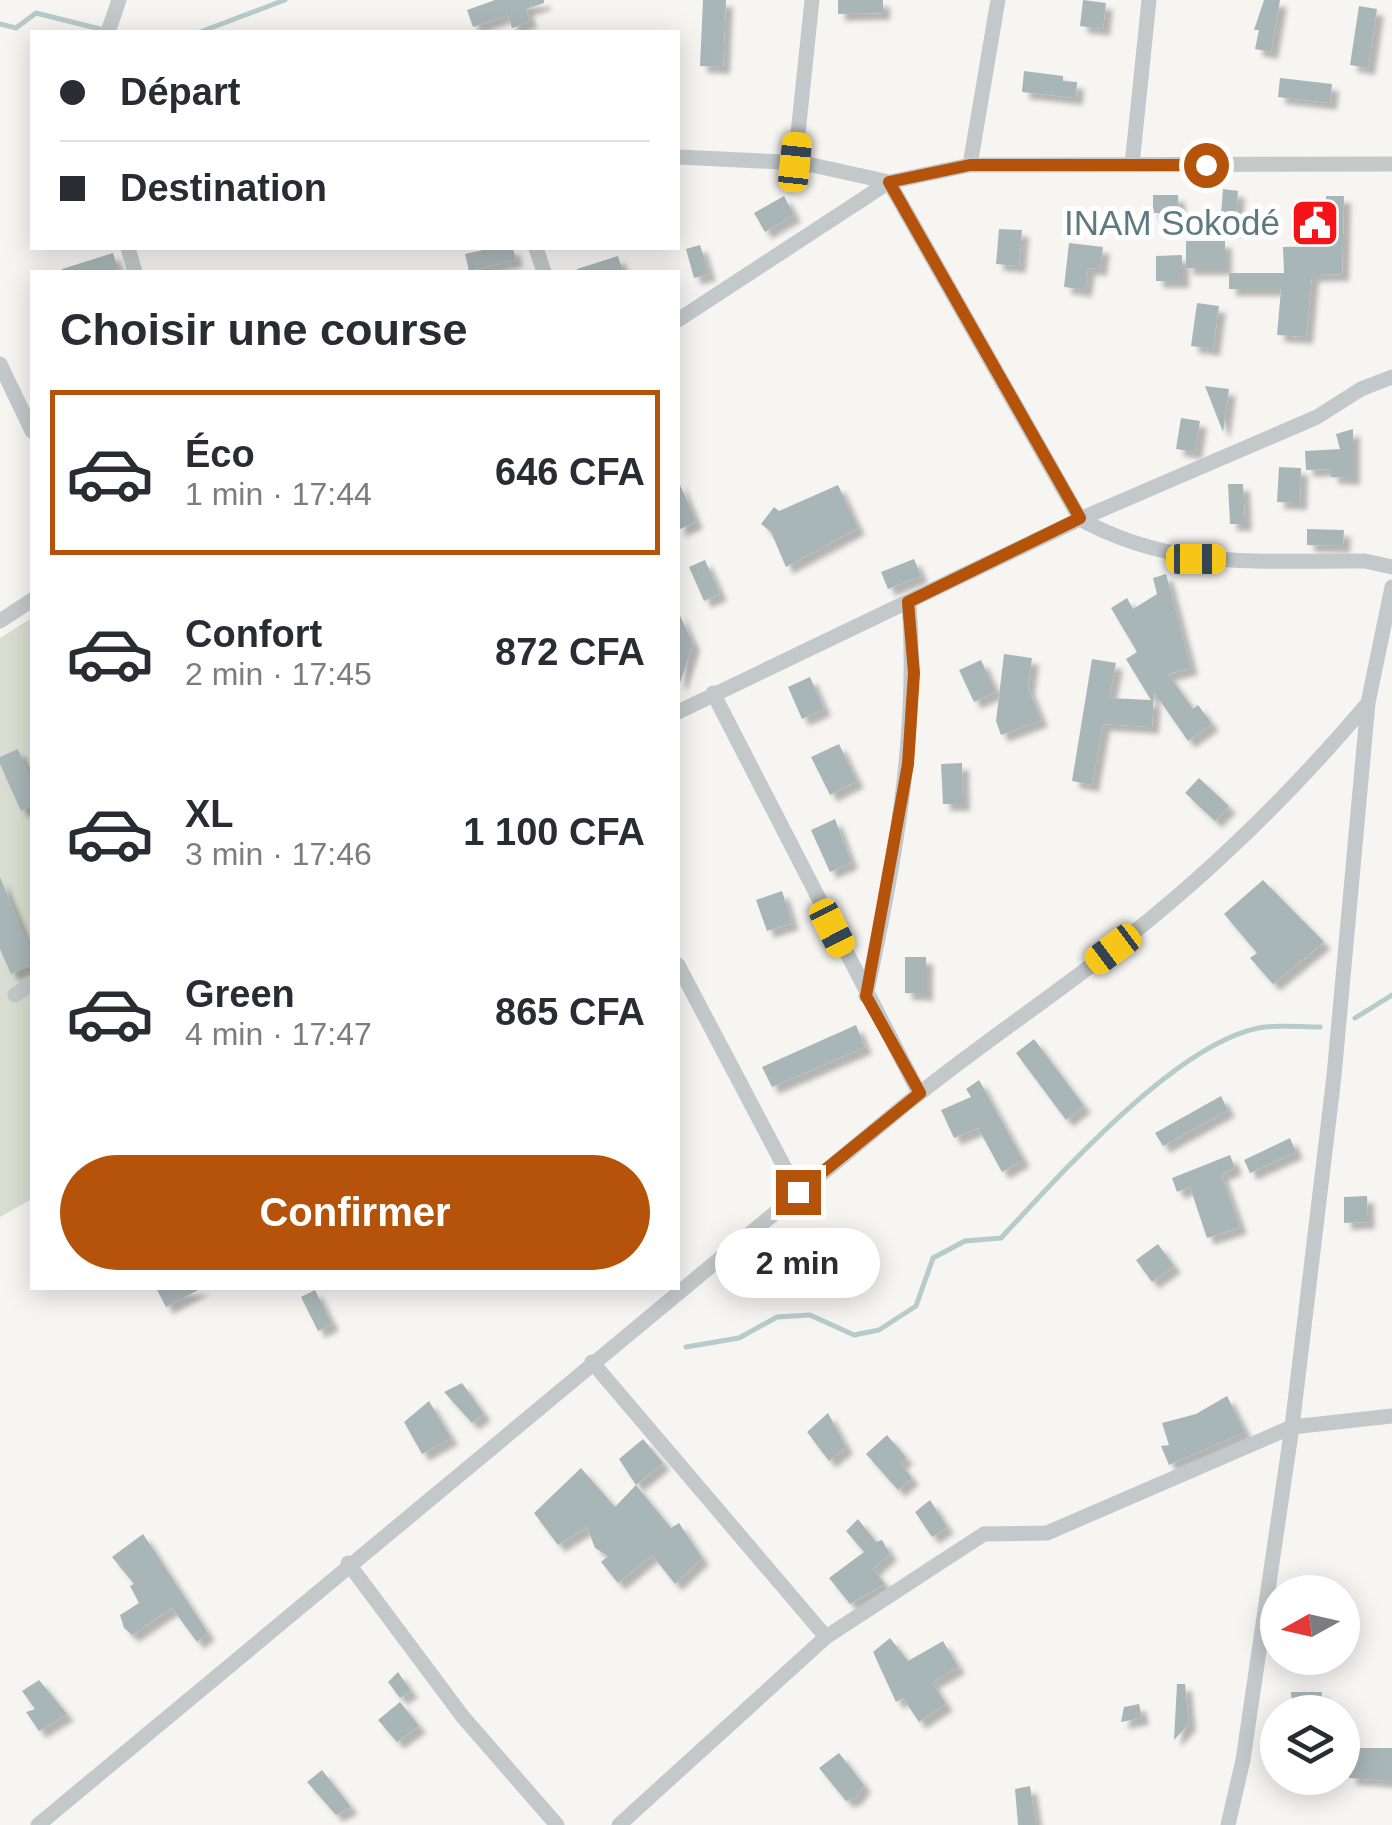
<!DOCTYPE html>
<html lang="fr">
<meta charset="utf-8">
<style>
body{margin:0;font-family:Arial,sans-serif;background:#f2f2f3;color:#2b2b33;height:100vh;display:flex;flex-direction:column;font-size:38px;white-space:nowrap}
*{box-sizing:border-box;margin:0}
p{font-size:32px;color:#7c7c81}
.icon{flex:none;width:55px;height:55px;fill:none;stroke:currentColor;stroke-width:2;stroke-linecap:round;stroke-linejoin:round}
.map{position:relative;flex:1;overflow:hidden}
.drawer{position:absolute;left:30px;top:270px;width:650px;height:1020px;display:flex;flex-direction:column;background:#fff;border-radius:0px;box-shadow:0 5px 25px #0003}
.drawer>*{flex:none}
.guide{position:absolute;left:30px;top:30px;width:650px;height:220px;border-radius:0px;box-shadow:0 5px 25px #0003;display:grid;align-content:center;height:220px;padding:0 30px;background:#fff}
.needle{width:65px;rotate:262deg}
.fabs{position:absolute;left:1260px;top:1575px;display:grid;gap:20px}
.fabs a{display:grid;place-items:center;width:100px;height:100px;border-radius:50%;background:#fff;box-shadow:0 5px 25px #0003;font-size:50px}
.end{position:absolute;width:45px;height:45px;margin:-22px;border:12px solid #b45309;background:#fff;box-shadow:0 0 0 5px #fff}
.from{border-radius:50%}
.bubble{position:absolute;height:70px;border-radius:35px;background:#fff;box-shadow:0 5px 25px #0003;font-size:32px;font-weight:700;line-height:70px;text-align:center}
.car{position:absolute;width:30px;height:60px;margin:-30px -15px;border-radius:12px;box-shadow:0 0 8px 2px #0007;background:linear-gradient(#f5c518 24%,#345 0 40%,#f5c518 0 76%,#345 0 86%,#f5c518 0)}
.guide b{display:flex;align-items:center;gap:35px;height:95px;font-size:38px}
.guide b+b{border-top:2px solid #e1e1e2}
.guide i{width:25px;height:25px;background:#2b2b33}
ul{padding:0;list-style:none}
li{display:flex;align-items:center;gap:30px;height:165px;margin:0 20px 15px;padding:0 10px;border:5px solid transparent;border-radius:0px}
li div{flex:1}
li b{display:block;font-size:38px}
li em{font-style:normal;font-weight:700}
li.active{border-color:#b45309}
li>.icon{width:90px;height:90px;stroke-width:1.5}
h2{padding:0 30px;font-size:45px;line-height:120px}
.action{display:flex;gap:20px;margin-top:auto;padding:20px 30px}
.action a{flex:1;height:115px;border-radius:60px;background:#b45309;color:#fff;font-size:40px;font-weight:700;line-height:115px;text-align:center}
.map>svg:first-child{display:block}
.green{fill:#daded2}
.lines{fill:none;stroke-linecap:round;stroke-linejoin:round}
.stream{stroke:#b8cbcb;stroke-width:5}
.building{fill:#a9b6b8;filter:url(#shadow)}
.street{stroke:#c3c9cb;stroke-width:15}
.route{stroke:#b45309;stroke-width:12}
.labels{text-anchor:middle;stroke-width:10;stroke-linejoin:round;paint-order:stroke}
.poi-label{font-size:35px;fill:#5e7a80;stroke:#fff;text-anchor:end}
</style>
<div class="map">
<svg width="1392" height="1825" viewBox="0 0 1392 1825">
<defs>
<filter id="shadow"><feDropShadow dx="7" dy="7" stdDeviation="2.5" flood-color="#0004"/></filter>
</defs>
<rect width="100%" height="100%" fill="#f6f5f2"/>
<!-- green -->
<path class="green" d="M 32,618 L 32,1199 L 0,1217 L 0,638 Z"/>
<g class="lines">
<!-- stream -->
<path class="stream" d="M 0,24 L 16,28 L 36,13 L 104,30
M 200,32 L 285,0
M 1355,1018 L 1392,995
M 686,1347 L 739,1338 L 777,1317 L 810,1315 L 854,1335 L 879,1330 L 916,1306 L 933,1258 L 965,1241 L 1001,1238 C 1058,1177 1180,1038 1265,1027 C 1283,1025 1302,1027 1320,1027"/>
</g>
<!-- building -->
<path class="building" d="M 495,0 L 544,0 L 544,3 L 526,9 L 530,21 L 512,28 L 508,15 L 473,27 L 467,10 Z
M 703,0 L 726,0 L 723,67 L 700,66 Z
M 838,0 L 883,0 L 883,13 L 838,14 Z
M 1083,0 L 1106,3 L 1103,29 L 1080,26 Z
M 1264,0 L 1280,0 L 1271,52 L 1255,49 L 1259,30 L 1254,30 Z
M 1359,6 L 1377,9 L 1368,68 L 1350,65 Z
M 1024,71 L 1063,76 L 1063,81 L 1077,82 L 1076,98 L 1022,92 Z
M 1280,78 L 1332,84 L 1330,103 L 1278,97 Z
M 1223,189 L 1238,191 L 1235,229 L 1220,228 Z
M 1153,195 L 1178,195 L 1179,213 L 1153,213 Z
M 784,196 L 794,215 L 765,232 L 754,213 Z
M 1326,196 L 1344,196 L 1342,274 L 1312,275 L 1306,337 L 1277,335 L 1281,289 L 1229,289 L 1229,273 L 1284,273 L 1283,247 L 1327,246 Z
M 999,229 L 1022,230 L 1019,266 L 996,264 Z
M 1186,241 L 1225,241 L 1225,268 L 1186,268 Z
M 1069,243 L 1103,247 L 1100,269 L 1088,268 L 1085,290 L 1064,287 Z
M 700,245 L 709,274 L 694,278 L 686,249 Z
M 492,248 L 513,248 L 516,260 L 469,271 L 465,254 Z
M 113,253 L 119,272 L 62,272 L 62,269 Z
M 1182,255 L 1182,281 L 1156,281 L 1156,256 Z
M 618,256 L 623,272 L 577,272 L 577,269 Z
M 1197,303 L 1219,306 L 1213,349 L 1191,346 Z
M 1205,386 L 1229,389 L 1223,432 Z
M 1181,418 L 1200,421 L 1195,452 L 1176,449 Z
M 1353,429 L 1353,478 L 1331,477 L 1331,469 L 1306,470 L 1305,451 L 1340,449 L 1336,434 Z
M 1279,467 L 1301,468 L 1300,503 L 1277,502 Z
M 678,480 L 696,522 L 678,530 Z
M 1228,484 L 1243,484 L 1245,524 L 1230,524 Z
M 838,485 L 858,528 L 786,567 L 771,532 L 761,524 L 774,507 L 779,511 Z
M 1307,529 L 1344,530 L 1343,546 L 1307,545 Z
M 914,559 L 921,576 L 888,589 L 881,572 Z
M 705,560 L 720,594 L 704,601 L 689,567 Z
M 1166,574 L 1191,668 L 1168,674 L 1193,709 L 1198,705 L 1212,724 L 1188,741 L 1154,692 L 1152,727 L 1103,724 L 1092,785 L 1072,781 L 1092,659 L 1116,663 L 1109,698 L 1151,700 L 1126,659 L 1137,652 L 1111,608 L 1127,598 L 1133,609 L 1157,594 L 1153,578 Z
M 678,611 L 693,644 L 680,683 L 678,682 Z
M 1004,654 L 1032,658 L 1028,688 L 1041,720 L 1001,735 L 996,721 Z
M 981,660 L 996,692 L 974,702 L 959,670 Z
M 810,677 L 824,709 L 802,719 L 788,687 Z
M 839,744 L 857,781 L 830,795 L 811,757 Z
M 18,749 L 32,782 L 32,805 L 21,811 L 0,764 L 0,757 Z
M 962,763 L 963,804 L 943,804 L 941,764 Z
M 1199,778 L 1229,806 L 1215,821 L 1185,793 Z
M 835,819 L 851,862 L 830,872 L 811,830 Z
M 0,877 L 32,954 L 32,965 L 11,974 L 0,949 Z
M 1263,880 L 1324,942 L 1273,984 L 1250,958 L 1257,953 L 1224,914 Z
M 782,891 L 792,923 L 767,931 L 756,900 Z
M 905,957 L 926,957 L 926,994 L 905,993 Z
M 856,1025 L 865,1047 L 772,1087 L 762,1067 Z
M 1034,1039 L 1084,1106 L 1066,1120 L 1016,1053 Z
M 979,1080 L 1023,1160 L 1002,1172 L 978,1128 L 954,1138 L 941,1110 L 971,1097 L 966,1089 Z
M 1221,1096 L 1228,1110 L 1163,1146 L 1155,1133 Z
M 1290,1138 L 1296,1152 L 1250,1173 L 1244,1160 Z
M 1230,1155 L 1235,1168 L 1221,1174 L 1240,1227 L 1207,1238 L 1190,1187 L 1177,1192 L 1172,1178 Z
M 1367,1196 L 1368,1222 L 1344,1223 L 1344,1197 Z
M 1158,1244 L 1174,1266 L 1152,1282 L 1136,1260 Z
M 156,1288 L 202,1288 L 166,1307 Z
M 315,1290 L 332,1324 L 318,1331 L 301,1297 Z
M 462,1383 L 484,1414 L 472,1423 L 444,1392 Z
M 1227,1396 L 1245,1432 L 1169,1465 L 1161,1446 L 1169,1445 L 1162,1423 L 1196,1414 Z
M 429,1401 L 451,1438 L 422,1454 L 404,1422 Z
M 828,1413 L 846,1447 L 829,1461 L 807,1432 Z
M 887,1435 L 906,1457 L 900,1463 L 912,1478 L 898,1490 L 866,1454 Z
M 643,1439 L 663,1463 L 636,1485 L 619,1459 Z
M 581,1468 L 615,1507 L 636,1485 L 671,1528 L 679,1523 L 702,1558 L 675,1584 L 652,1555 L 618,1583 L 601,1562 L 608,1556 L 595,1548 L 587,1527 L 558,1545 L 534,1513 Z
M 930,1500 L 947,1527 L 932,1537 L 915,1512 Z
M 858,1519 L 876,1542 L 882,1540 L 890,1554 L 873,1569 L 885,1584 L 850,1604 L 829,1578 L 864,1552 L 846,1531 Z
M 143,1534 L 208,1633 L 197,1642 L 172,1608 L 132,1635 L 124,1628 L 120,1615 L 139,1603 L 130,1586 L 134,1584 L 112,1557 Z
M 890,1638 L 908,1661 L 943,1641 L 958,1667 L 932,1682 L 946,1704 L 919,1722 L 903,1698 L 896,1702 L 873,1652 Z
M 398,1672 L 411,1691 L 400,1698 L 388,1682 Z
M 39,1680 L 67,1714 L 39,1731 L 26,1712 L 35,1709 L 22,1691 Z
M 1177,1684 L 1185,1684 L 1189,1724 L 1174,1740 Z
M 1291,1692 L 1322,1692 L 1321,1712 L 1293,1712 Z
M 400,1702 L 419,1726 L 397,1742 L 378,1720 Z
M 1139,1704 L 1142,1718 L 1121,1722 L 1124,1707 Z
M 1352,1748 L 1392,1748 L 1392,1781 L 1349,1778 Z
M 839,1753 L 864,1785 L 855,1798 L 846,1801 L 819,1768 Z
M 322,1770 L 351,1807 L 336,1815 L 307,1782 Z
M 1030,1786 L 1036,1825 L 1018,1825 L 1015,1789 Z"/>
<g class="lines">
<!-- street -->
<path class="street" d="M 108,32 L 119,0
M 678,157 L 803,163 L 889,182 L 1080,519 C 1174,571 1262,560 1365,561 L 1392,567
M 795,162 L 812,0
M 970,165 L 998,0
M 1132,165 L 1149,0
M 128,248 L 135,272
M 536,248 L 544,272
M 678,320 L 889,182 L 970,165 L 1392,164
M 0,364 L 32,431
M 0,621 L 32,600
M 713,693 L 919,1093
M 678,712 L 1080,519 L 1317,417 L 1361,389 L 1392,377
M 678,965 L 798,1193
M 15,995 L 32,983
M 866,996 C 894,866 919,735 909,602
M 592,1362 L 826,1637
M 348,1563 L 463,1717 L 557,1825
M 38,1825 C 324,1584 612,1346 900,1109 C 968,1053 1041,1005 1110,951 C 1205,878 1291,794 1368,703
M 619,1825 L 826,1637 L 984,1534 L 1047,1533 L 1292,1427 L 1392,1416
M 1228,1825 L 1243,1760 L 1292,1427 L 1334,1076 L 1368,703 L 1392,587"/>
</g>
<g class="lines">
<!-- route -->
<path class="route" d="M 798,1192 L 920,1093 L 866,996 L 908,764 L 914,673 L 908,602 L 1080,518 L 889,182 L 970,165 L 1206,165"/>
</g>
<!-- icons -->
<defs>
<g id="civic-square" transform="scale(2.5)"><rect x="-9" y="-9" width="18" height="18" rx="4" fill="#f41317" stroke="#fff"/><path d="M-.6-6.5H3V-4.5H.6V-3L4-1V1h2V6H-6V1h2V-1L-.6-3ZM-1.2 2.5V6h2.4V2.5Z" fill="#fff"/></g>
</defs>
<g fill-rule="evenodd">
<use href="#civic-square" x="1315" y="223"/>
</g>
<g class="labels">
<!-- poi labels -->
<g class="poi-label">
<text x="1280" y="235">INAM Sokodé</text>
</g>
</g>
</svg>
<div class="fabs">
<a><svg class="needle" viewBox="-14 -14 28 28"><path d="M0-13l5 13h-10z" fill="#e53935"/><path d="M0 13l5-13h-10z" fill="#7c7c81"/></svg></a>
<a><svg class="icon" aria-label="layers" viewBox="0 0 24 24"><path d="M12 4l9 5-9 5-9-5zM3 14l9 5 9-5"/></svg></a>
</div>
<i class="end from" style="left:1206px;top:165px"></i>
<i class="end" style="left:798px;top:1192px"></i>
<div class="bubble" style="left:715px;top:1228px;width:165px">2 min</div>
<i class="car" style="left:795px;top:162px;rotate:6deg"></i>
<i class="car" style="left:1196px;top:559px;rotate:90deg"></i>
<i class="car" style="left:832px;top:928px;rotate:153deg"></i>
<i class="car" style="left:1113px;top:949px;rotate:233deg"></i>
<div class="guide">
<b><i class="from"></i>Départ</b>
<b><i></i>Destination</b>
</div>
<section class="drawer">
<h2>Choisir une course</h2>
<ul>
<li class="active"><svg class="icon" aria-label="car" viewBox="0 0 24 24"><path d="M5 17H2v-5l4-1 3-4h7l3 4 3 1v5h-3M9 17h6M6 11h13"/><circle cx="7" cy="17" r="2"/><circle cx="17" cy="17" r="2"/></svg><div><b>Éco</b><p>1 min · 17:44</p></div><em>646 CFA</em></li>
<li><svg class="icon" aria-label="car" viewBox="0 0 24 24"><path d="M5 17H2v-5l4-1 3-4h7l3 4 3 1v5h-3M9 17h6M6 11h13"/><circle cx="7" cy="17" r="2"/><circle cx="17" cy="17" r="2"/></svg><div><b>Confort</b><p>2 min · 17:45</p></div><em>872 CFA</em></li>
<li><svg class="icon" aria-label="car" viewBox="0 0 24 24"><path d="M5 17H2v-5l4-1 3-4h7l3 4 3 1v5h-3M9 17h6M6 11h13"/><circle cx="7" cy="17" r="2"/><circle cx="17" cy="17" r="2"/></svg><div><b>XL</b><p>3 min · 17:46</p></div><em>1 100 CFA</em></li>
<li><svg class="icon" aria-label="car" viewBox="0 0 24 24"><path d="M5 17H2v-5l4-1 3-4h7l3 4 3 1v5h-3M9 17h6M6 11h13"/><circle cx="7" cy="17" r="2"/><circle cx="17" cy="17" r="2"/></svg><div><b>Green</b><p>4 min · 17:47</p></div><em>865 CFA</em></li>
</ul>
<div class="action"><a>Confirmer</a></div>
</section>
</div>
